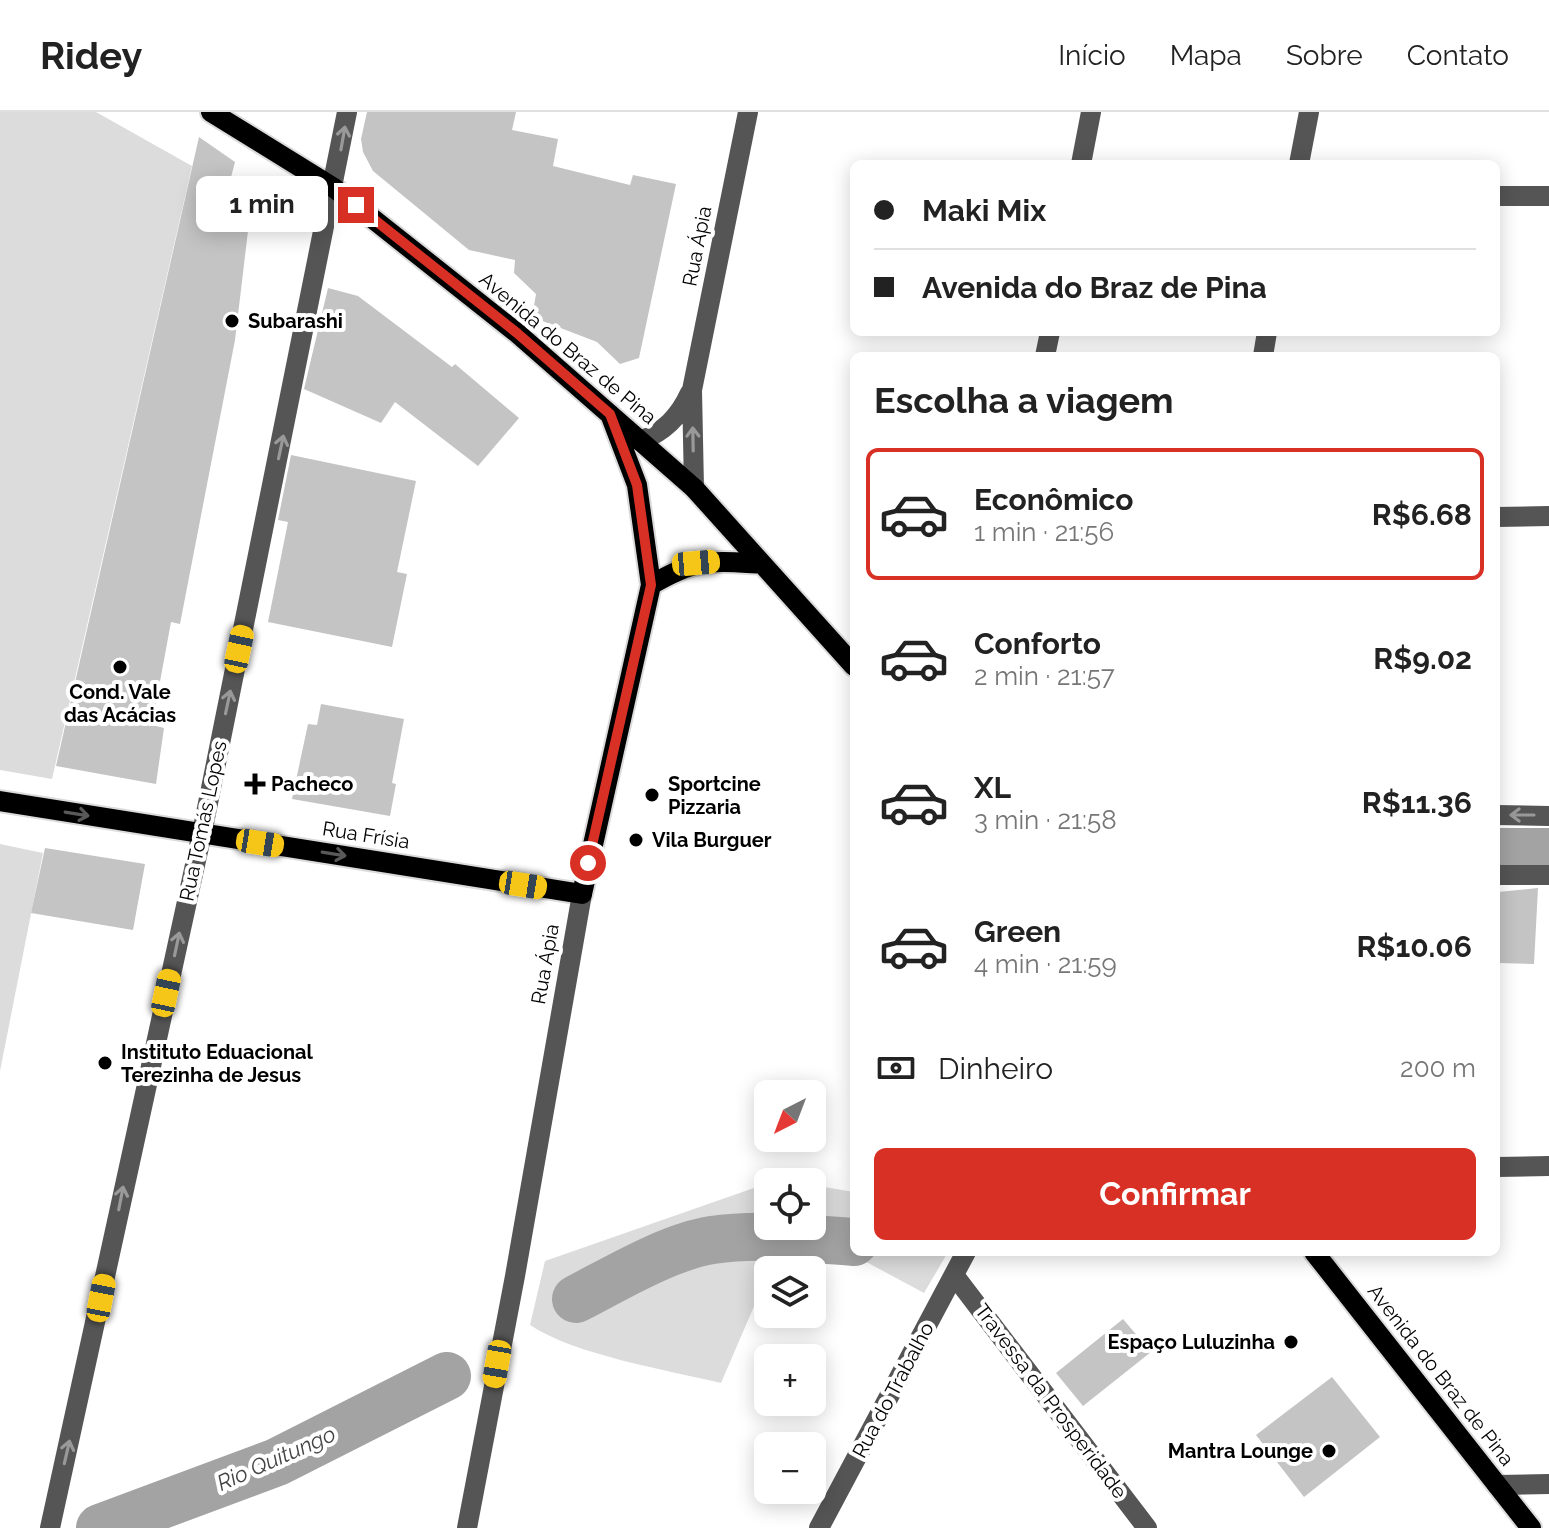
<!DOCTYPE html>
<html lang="pt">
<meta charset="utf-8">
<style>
body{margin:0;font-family:Raleway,sans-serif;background:#f2f2f2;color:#222;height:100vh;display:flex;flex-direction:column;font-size:30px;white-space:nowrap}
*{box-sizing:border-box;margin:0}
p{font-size:26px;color:#767676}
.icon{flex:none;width:44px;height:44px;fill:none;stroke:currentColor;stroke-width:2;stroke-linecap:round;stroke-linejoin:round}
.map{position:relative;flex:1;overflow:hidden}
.drawer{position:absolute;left:850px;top:240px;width:650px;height:904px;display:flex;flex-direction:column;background:#fff;border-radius:12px;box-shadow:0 4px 20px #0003}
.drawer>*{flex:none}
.banner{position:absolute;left:850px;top:48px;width:650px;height:176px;border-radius:12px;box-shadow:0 4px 20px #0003;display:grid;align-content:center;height:176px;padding:0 24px;background:#fff}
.needle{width:52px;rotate:222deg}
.fabs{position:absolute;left:754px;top:968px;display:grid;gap:16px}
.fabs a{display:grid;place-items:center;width:72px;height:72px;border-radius:12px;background:#fff;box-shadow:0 4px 20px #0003;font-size:40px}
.end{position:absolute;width:36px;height:36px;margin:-18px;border:10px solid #d93025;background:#fff;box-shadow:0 0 0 4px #fff}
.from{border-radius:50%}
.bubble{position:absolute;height:56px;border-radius:12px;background:#fff;box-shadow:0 4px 20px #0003;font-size:26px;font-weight:700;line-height:56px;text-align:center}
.car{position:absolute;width:24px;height:48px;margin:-24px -12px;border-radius:10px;box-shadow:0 0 6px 2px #0007;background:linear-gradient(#f5c518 24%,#345 0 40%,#f5c518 0 76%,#345 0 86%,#f5c518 0)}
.banner b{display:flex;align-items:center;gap:28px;height:76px;font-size:30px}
.banner b+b{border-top:2px solid #e0e0e0}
.banner i{width:20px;height:20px;background:#222}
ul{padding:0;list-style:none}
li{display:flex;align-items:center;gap:24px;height:132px;margin:0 16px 12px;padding:0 8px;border:4px solid transparent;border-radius:12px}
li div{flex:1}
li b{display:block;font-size:30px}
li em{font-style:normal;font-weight:700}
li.selected{border-color:#d93025}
li>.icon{width:72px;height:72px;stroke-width:1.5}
h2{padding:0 24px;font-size:36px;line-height:96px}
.pay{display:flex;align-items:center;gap:20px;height:88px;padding:0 24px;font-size:30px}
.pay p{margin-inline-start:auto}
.cta{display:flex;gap:16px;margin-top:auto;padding:16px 24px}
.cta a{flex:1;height:92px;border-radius:12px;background:#d93025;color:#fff;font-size:32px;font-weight:700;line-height:92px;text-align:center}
header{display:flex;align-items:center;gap:48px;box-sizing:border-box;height:112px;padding:0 40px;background:#fff;border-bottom:2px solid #e0e0e0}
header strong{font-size:38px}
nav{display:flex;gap:44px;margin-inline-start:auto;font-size:28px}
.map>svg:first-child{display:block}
.green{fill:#dcdcdc}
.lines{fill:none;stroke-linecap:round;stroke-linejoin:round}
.river{stroke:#a3a3a3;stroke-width:48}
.building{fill:#c4c4c4}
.major-casing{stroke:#dbdbdb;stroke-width:24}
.minor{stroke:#555;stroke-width:20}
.major{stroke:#000;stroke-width:20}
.oneway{stroke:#999}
.oneway2{stroke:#595959}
.route{stroke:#d93025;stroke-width:10}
.poi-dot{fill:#000;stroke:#fff;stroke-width:3}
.labels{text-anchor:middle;stroke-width:8;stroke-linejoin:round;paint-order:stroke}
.street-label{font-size:20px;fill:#000;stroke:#fff}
.poi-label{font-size:20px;font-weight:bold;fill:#000;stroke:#fff;text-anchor:start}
.water-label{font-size:22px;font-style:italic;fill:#444;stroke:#fff}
</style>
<header>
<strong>Ridey</strong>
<nav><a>Início</a><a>Mapa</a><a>Sobre</a><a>Contato</a></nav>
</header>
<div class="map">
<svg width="1549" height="1416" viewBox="0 0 1549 1416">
<rect width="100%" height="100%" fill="#fff"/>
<!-- green -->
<path class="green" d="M 0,0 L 96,0 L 192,54 L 52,667 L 0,658 Z
M 0,732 L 43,741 L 0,959 Z
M 768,1071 L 768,1114 L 812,1114 L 812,1073 L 854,1080 L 854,1140 L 948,1140 L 924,1181 L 844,1138 L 813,1135 L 804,1158 L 768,1158 L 768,1198 L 755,1192 L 721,1271 C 667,1258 575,1243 530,1213 L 545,1149 Z"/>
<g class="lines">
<!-- river -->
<path class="river" d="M 1496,740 L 1549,740
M 576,1187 C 615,1167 668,1135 712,1128 C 758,1121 807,1127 854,1130
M 100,1416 L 277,1350 L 447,1264"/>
</g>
<!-- building -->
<path class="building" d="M 367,0 L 516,0 L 512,18 L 558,27 L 553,54 L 630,73 L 633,63 L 676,72 L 639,246 L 620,252 L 597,230 L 532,205 L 536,182 L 514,161 L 515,148 L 469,138 L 373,59 L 363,40 L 361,27 Z
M 199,25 L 235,50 L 229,73 L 250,102 L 235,228 L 180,512 L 171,510 L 152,613 L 164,616 L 156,672 L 56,654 Z
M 328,176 L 358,184 L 452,255 L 455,252 L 519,306 L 478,354 L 395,290 L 381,311 L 304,277 Z
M 291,343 L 416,369 L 397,460 L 407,462 L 392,535 L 268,510 L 288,410 L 278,408 Z
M 321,592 L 404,607 L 392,671 L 396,672 L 390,704 L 292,687 L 308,612 L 317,613 Z
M 45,736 L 145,752 L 133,818 L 31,801 Z
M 1538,776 L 1534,852 L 1499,851 L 1498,780 Z
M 1123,1207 L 1151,1240 L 1083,1294 L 1056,1261 Z
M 1332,1265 L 1380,1325 L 1304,1385 L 1256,1323 Z"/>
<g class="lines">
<!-- major casing -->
<g class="major-casing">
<path id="major" d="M 211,0 L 334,76 L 517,221 L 694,376 L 854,554
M 651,473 C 697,446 710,449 762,452
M 0,689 L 582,782 L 651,473 L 637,373 L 610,302
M 1314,1140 L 1531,1416"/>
</g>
<!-- minor -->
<path class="minor" d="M 1081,52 L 1091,0
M 1299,52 L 1309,0
M 1496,84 L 1549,84
M 1045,244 L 1050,220
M 1263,244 L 1267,220
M 640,329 C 664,320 679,305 690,281
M 694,376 L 692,278 L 748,0
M 1496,405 L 1549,404
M 1496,703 L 1549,704
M 1496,763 L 1549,763
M 1496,1055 L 1549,1054
M 954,1163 L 1147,1416
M 1497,1373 L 1549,1372
M 50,1416 L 202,721 L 347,0
M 467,1416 L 515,1164 L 582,782
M 819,1416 L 966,1140"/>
<!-- major -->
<use href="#major" class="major"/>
</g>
<!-- one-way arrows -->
<defs><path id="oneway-shaft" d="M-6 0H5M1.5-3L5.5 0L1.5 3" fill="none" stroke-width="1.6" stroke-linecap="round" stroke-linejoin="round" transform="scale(2)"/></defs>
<g class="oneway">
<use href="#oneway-shaft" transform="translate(343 26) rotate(-80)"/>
<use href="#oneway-shaft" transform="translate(693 327) rotate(-91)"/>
<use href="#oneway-shaft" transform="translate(281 335) rotate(-78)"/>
<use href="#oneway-shaft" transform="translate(228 590) rotate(-78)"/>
<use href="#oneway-shaft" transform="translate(1522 703) rotate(-180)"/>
<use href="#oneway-shaft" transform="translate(177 832) rotate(-78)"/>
<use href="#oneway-shaft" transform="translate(121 1086) rotate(-79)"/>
<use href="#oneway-shaft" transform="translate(67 1340) rotate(-77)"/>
</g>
<g class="oneway2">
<use href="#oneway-shaft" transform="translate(77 702) rotate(9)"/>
<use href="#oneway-shaft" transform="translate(334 742) rotate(9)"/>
</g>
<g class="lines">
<!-- route -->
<path class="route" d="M 356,93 L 517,221 L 610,302 L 637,373 L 651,473 L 588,751"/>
</g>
<!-- markers -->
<g class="poi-dot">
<circle cx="232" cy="209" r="8"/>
<circle cx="120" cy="555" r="8"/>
<path d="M251 660h8v8h8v8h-8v8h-8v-8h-8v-8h8z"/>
<circle cx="652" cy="683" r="8"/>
<circle cx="636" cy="728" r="8"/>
<circle cx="105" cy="951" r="8"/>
<circle cx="1291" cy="1230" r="8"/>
<circle cx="1329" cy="1339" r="8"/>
</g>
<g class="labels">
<!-- street labels -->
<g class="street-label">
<text transform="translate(697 134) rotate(-79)" y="7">Rua Ápia</text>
<text transform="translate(568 236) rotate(40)" y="7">Avenida do Braz de Pina</text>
<text transform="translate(203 709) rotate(-78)" y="7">Rua Tomás Lopes</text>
<text transform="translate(366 723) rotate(9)" y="7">Rua Frísia</text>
<text transform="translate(545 852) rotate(-80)" y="7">Rua Ápia</text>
<text transform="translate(1441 1263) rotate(52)" y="7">Avenida do Braz de Pina</text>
<text transform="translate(893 1278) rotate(-62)" y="7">Rua do Trabalho</text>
<text transform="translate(1051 1289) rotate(53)" y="7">Travessa da Prosperidade</text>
</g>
<!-- poi labels -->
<g class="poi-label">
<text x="248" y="216">Subarashi</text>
<text x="120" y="587" text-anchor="middle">Cond. Vale<tspan x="120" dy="23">das Acácias</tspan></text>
<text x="271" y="679">Pacheco</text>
<text x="668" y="679">Sportcine<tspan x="668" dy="23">Pizzaria</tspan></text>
<text x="652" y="735">Vila Burguer</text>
<text x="121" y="947">Instituto Eduacional<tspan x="121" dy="23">Terezinha de Jesus</tspan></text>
<text x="1275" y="1237" text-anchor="end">Espaço Luluzinha</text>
<text x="1313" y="1346" text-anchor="end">Mantra Lounge</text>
</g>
<!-- water labels -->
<g class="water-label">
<text transform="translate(276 1346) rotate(-24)" y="8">Rio Quitungo</text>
</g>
</g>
</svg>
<div class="fabs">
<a><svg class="needle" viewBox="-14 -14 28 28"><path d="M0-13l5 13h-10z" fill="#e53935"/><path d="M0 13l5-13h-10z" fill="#767676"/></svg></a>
<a><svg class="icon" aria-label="locate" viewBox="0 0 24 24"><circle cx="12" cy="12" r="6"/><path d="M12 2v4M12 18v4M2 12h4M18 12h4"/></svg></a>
<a><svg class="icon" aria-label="layers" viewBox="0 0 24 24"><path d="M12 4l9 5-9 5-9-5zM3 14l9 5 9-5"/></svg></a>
<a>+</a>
<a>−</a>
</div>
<i class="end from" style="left:588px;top:751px"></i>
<i class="end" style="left:356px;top:93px"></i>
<div class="bubble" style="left:196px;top:64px;width:132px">1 min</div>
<i class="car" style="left:696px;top:451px;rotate:85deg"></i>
<i class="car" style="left:239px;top:537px;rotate:12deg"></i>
<i class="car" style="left:260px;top:731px;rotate:99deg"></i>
<i class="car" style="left:523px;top:773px;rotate:99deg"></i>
<i class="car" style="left:166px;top:881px;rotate:12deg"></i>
<i class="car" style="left:101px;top:1186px;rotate:11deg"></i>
<i class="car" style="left:497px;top:1252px;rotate:190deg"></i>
<div class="banner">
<b><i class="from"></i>Maki Mix</b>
<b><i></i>Avenida do Braz de Pina</b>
</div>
<section class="drawer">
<h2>Escolha a viagem</h2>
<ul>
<li class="selected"><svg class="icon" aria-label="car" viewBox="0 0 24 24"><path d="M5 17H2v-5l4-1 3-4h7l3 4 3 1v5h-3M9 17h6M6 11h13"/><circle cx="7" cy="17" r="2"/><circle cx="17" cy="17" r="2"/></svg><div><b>Econômico</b><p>1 min · 21:56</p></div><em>R$6.68</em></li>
<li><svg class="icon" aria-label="car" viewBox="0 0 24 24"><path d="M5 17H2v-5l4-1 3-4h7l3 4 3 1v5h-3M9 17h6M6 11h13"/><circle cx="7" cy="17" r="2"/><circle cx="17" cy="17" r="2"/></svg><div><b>Conforto</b><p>2 min · 21:57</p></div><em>R$9.02</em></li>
<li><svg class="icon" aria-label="car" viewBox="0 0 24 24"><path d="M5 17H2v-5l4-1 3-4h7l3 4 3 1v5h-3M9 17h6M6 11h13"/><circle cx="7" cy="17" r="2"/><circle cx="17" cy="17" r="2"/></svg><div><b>XL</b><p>3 min · 21:58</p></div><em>R$11.36</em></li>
<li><svg class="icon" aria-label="car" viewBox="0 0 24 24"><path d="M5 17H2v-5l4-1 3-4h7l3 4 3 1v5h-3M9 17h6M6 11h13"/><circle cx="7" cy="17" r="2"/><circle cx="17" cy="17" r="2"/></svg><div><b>Green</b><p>4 min · 21:59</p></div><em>R$10.06</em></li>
</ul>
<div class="pay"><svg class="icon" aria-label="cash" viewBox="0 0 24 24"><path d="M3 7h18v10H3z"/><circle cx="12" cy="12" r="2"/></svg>Dinheiro<p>200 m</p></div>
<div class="cta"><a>Confirmar</a></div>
</section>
</div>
